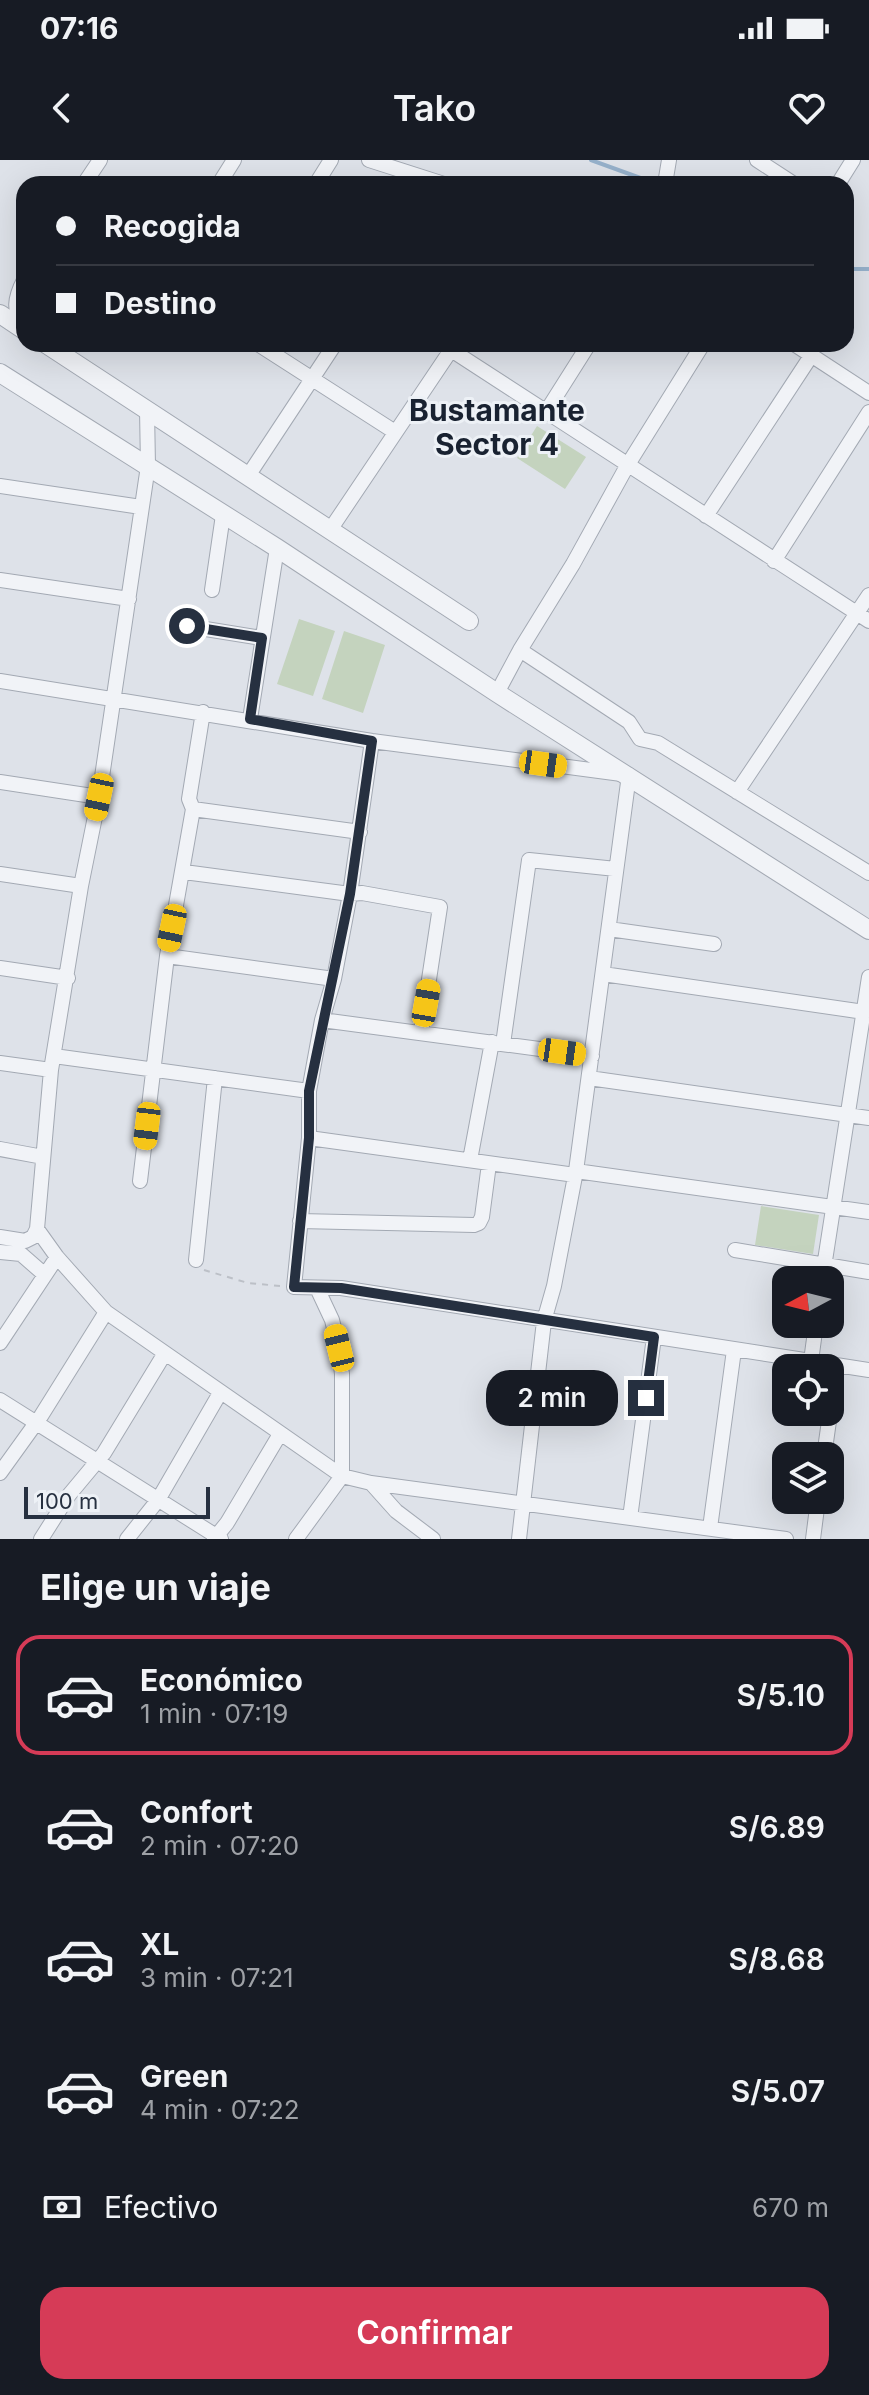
<!DOCTYPE html>
<html lang="es">
<meta charset="utf-8">
<style>
body{margin:0;font-family:Inter,sans-serif;background:#242831;color:#f1f3f6;height:100vh;display:flex;flex-direction:column;font-size:30px;white-space:nowrap}
*{box-sizing:border-box;margin:0}
p{font-size:26px;color:#9ea1a6}
.icon{flex:none;width:44px;height:44px;fill:none;stroke:currentColor;stroke-width:2;stroke-linecap:round;stroke-linejoin:round}
.map{position:relative;height:1379px;overflow:hidden}
.sheet{display:flex;flex-direction:column;background:#171b24;flex:1}
.sheet>*{flex:none}
.hud{position:absolute;left:16px;top:16px;width:838px;height:176px;border-radius:24px;box-shadow:0 8px 32px #0002;display:grid;align-content:center;height:176px;padding:0 40px;background:#171b24}
.needle{width:52px;rotate:263deg}
.fabs{position:absolute;left:772px;top:1106px;display:grid;gap:16px}
.fabs a{display:grid;place-items:center;width:72px;height:72px;border-radius:16px;background:#171b24;box-shadow:0 8px 32px #0002;font-size:40px}
.scale{position:absolute;left:24px;bottom:20px;width:186px;box-sizing:border-box;padding-left:8px;border:4px solid #263040;border-top:0;font-size:22px;line-height:28px;white-space:nowrap;color:#263040;-webkit-text-stroke:6px #edf1f6;paint-order:stroke}
.end{position:absolute;width:36px;height:36px;margin:-18px;border:10px solid #263040;background:#fff;box-shadow:0 0 0 4px #fff}
.from{border-radius:50%}
.bubble{position:absolute;height:56px;border-radius:24px;background:#171b24;box-shadow:0 8px 32px #0002;font-size:26px;font-weight:600;line-height:56px;text-align:center}
.car{position:absolute;width:24px;height:48px;margin:-24px -12px;border-radius:10px;box-shadow:0 0 6px 2px #0007;background:linear-gradient(#f5c518 24%,#345 0 40%,#f5c518 0 76%,#345 0 86%,#f5c518 0)}
.hud b{display:flex;align-items:center;gap:28px;height:76px;font-size:30px}
.hud b+b{border-top:2px solid #363941}
.hud i{width:20px;height:20px;background:#f1f3f6}
ul{padding:0;list-style:none}
li{display:flex;align-items:center;gap:24px;height:120px;margin:0 16px 12px;padding:0 24px;border:4px solid transparent;border-radius:24px}
li div{flex:1}
li b{display:block;font-size:30px}
li em{font-style:normal;font-weight:600}
li.on{border-color:#d63b57}
li>.icon{width:72px;height:72px;stroke-width:1.5}
h2{padding:0 40px;font-size:36px;line-height:96px}
.pay{display:flex;align-items:center;gap:20px;height:88px;padding:0 40px;font-size:30px}
.pay p{margin-inline-start:auto}
.button{display:flex;gap:16px;margin-top:auto;padding:16px 40px}
.button a{flex:1;height:92px;border-radius:24px;background:#d63b57;color:#fff;font-size:32px;font-weight:600;line-height:92px;text-align:center}
.status{display:flex;justify-content:space-between;align-items:center;height:56px;padding:0 40px;background:#171b24;direction:ltr}
.status svg{height:22px;fill:currentColor}
header{display:flex;justify-content:space-between;align-items:center;height:104px;padding:0 40px;background:#171b24;font-size:36px;font-weight:600}
.map>svg:first-child{display:block}
.green{fill:#c4d3be}
.lines{fill:none;stroke-linecap:round;stroke-linejoin:round}
.stream{stroke:#96b1cb;stroke-width:4}
.minor-casing{stroke:#a3a9b3;stroke-width:16}
.tertiary-casing{stroke:#a3a9b3;stroke-width:20}
.path{stroke:#bcc0c7;stroke-width:2;stroke-dasharray:6 6;stroke-linecap:butt}
.minor{stroke:#f1f3f7;stroke-width:14}
.tertiary{stroke:#f1f3f7;stroke-width:18}
.route{stroke:#263040;stroke-width:10}
.labels{text-anchor:middle;stroke-width:6;stroke-linejoin:round;paint-order:stroke}
.neighbourhood-label{font-size:30px;font-weight:bold;fill:#192231;stroke:#edf1f6}
</style>
<div class="status"><b>07:16</b><svg viewBox="0 0 49 12"><path d="M0 12V9h3v3zM5 12V6h3v6zM10 12V3h3v9zM15 12V0h3v12zM26 1h20v11H26zM47 4h2v5h-2z"/></svg></div>
<header><svg class="icon" aria-label="back" viewBox="0 0 24 24"><path d="M15 5l-7 7 7 7"/></svg>Tako<svg class="icon" aria-label="heart" viewBox="0 0 24 24"><path d="M12 20l-8-8c-3-5 5-10 8-4 3-6 11-1 8 4z"/></svg></header>
<div class="map">
<svg width="869" height="1379" viewBox="0 0 869 1379">
<rect width="100%" height="100%" fill="#dee2e9"/>
<!-- green -->
<path class="green" d="M 537,266 L 586,297 L 565,329 L 517,298 Z
M 299,459 L 335,471 L 313,536 L 277,524 Z
M 344,471 L 385,485 L 363,553 L 322,539 Z
M 761,1046 L 819,1055 L 813,1094 L 755,1085 Z"/>
<g class="lines">
<!-- stream -->
<path class="stream" d="M 591,0 L 657,24
M 846,109 L 869,109"/>
<!-- minor casing -->
<g class="minor-casing">
<path id="minor" d="M 369,0 L 444,24
M 757,0 L 794,24
M 84,24 L 100,0
M 219,24 L 234,0
M 316,24 L 331,0
M 665,24 L 669,0
M 838,24 L 853,0
M 22,168 C 14,149 14,139 24,120
M 258,184 L 395,272
M 442,184 L 869,461
M 794,184 L 869,233
M 147,250 L 148,306 L 99,637 L 81,726 L 51,910 L 37,1069 L 57,1097 L 106,1152 L 342,1316 L 371,1323 L 396,1351 L 433,1379
M 546,252 L 589,184
M 248,316 L 335,184
M 0,326 L 141,347
M 706,356 L 811,196
M 330,370 L 455,184
M 774,401 L 869,252
M 0,420 L 129,439
M 212,430 L 223,355
M 187,466 L 262,478
M 520,490 L 629,562 L 640,579 L 658,583 L 869,713
M 0,521 L 372,581 L 629,615 L 576,1011 L 554,1126 L 544,1161 L 519,1379
M 497,533 L 520,490 L 573,404 L 627,306 L 703,184
M 250,559 L 277,388
M 372,581 L 350,734 L 334,819 L 322,860 L 309,931 L 309,978 L 294,1127 L 341,1128 L 869,1210
M 0,622 L 99,637
M 737,632 L 869,435
M 193,649 L 360,672
M 184,712 L 350,734 L 362,733 L 440,747 L 421,872
M 0,714 L 81,726
M 609,769 L 714,784
M 167,796 L 334,819
M 0,808 L 68,818
M 603,814 L 864,852
M 322,860 L 592,896
M 503,884 L 529,700 L 616,709
M 54,896 L 309,931
M 0,903 L 51,910
M 589,918 L 869,958
M 309,978 L 575,1015
M 0,989 L 43,997
M 470,1000 L 492,882
M 576,1011 L 869,1052
M 140,1021 L 167,796 L 193,649 L 189,639 L 203,552
M 300,1061 L 474,1065 L 479,1063 L 482,1057 L 489,1004
M 0,1077 L 25,1081 L 33,1077 L 37,1069
M 735,1090 L 869,1112
M 0,1092 L 21,1094 L 45,1115
M 196,1100 L 215,918
M 822,1120 L 869,817
M 0,1183 L 57,1097
M 811,1201 L 816,1164
M 0,1240 L 221,1379
M 824,1296 L 837,1205
M 0,1313 L 41,1256 L 106,1152
M 371,1323 L 786,1379
M 630,1358 L 654,1177
M 710,1368 L 734,1190
M 41,1379 L 69,1335 L 104,1293 L 165,1193
M 127,1379 L 158,1340 L 220,1233
M 214,1379 L 227,1363 L 280,1274
M 296,1379 L 342,1316 L 342,1214 L 339,1188 L 332,1160 L 317,1128
M 813,1379 L 818,1340"/>
</g>
<!-- tertiary casing -->
<g class="tertiary-casing">
<path id="tertiary" d="M 0,154 L 24,170
M 46,184 L 469,461
M 0,213 L 277,388 L 497,533 L 869,770"/>
</g>
<!-- path -->
<path class="path" d="M 204,1110 L 248,1123 L 280,1126"/>
<!-- minor -->
<use href="#minor" class="minor"/>
<!-- tertiary -->
<use href="#tertiary" class="tertiary"/>
</g>
<g class="lines">
<!-- route -->
<path class="route" d="M 187,466 L 262,478 L 250,559 L 372,581 L 350,734 L 309,931 L 309,978 L 294,1127 L 341,1128 L 654,1177 L 646,1238"/>
</g>
<g class="labels">
<!-- neighbourhood labels -->
<g class="neighbourhood-label">
<text x="497" y="261">Bustamante<tspan x="497" dy="34">Sector 4</tspan></text>
</g>
</g>
</svg>
<div class="fabs">
<a><svg class="needle" viewBox="-14 -14 28 28"><path d="M0-13l5 13h-10z" fill="#e53935"/><path d="M0 13l5-13h-10z" fill="#9ea1a6"/></svg></a>
<a><svg class="icon" aria-label="locate" viewBox="0 0 24 24"><circle cx="12" cy="12" r="6"/><path d="M12 2v4M12 18v4M2 12h4M18 12h4"/></svg></a>
<a><svg class="icon" aria-label="layers" viewBox="0 0 24 24"><path d="M12 4l9 5-9 5-9-5zM3 14l9 5 9-5"/></svg></a>
</div>
<div class="scale">100 m</div>
<i class="end from" style="left:187px;top:466px"></i>
<i class="end" style="left:646px;top:1238px"></i>
<div class="bubble" style="left:486px;top:1210px;width:132px">2 min</div>
<i class="car" style="left:543px;top:604px;rotate:98deg"></i>
<i class="car" style="left:99px;top:637px;rotate:192deg"></i>
<i class="car" style="left:172px;top:768px;rotate:192deg"></i>
<i class="car" style="left:426px;top:843px;rotate:10deg"></i>
<i class="car" style="left:562px;top:892px;rotate:98deg"></i>
<i class="car" style="left:147px;top:966px;rotate:187deg"></i>
<i class="car" style="left:339px;top:1188px;rotate:346deg"></i>
<div class="hud">
<b><i class="from"></i>Recogida</b>
<b><i></i>Destino</b>
</div>
</div>
<section class="sheet">
<h2>Elige un viaje</h2>
<ul>
<li class="on"><svg class="icon" aria-label="car" viewBox="0 0 24 24"><path d="M5 17H2v-5l4-1 3-4h7l3 4 3 1v5h-3M9 17h6M6 11h13"/><circle cx="7" cy="17" r="2"/><circle cx="17" cy="17" r="2"/></svg><div><b>Económico</b><p>1 min · 07:19</p></div><em>S/5.10</em></li>
<li><svg class="icon" aria-label="car" viewBox="0 0 24 24"><path d="M5 17H2v-5l4-1 3-4h7l3 4 3 1v5h-3M9 17h6M6 11h13"/><circle cx="7" cy="17" r="2"/><circle cx="17" cy="17" r="2"/></svg><div><b>Confort</b><p>2 min · 07:20</p></div><em>S/6.89</em></li>
<li><svg class="icon" aria-label="car" viewBox="0 0 24 24"><path d="M5 17H2v-5l4-1 3-4h7l3 4 3 1v5h-3M9 17h6M6 11h13"/><circle cx="7" cy="17" r="2"/><circle cx="17" cy="17" r="2"/></svg><div><b>XL</b><p>3 min · 07:21</p></div><em>S/8.68</em></li>
<li><svg class="icon" aria-label="car" viewBox="0 0 24 24"><path d="M5 17H2v-5l4-1 3-4h7l3 4 3 1v5h-3M9 17h6M6 11h13"/><circle cx="7" cy="17" r="2"/><circle cx="17" cy="17" r="2"/></svg><div><b>Green</b><p>4 min · 07:22</p></div><em>S/5.07</em></li>
</ul>
<div class="pay"><svg class="icon" aria-label="cash" viewBox="0 0 24 24"><path d="M3 7h18v10H3z"/><circle cx="12" cy="12" r="2"/></svg>Efectivo<p>670 m</p></div>
<div class="button"><a>Confirmar</a></div>
</section>
